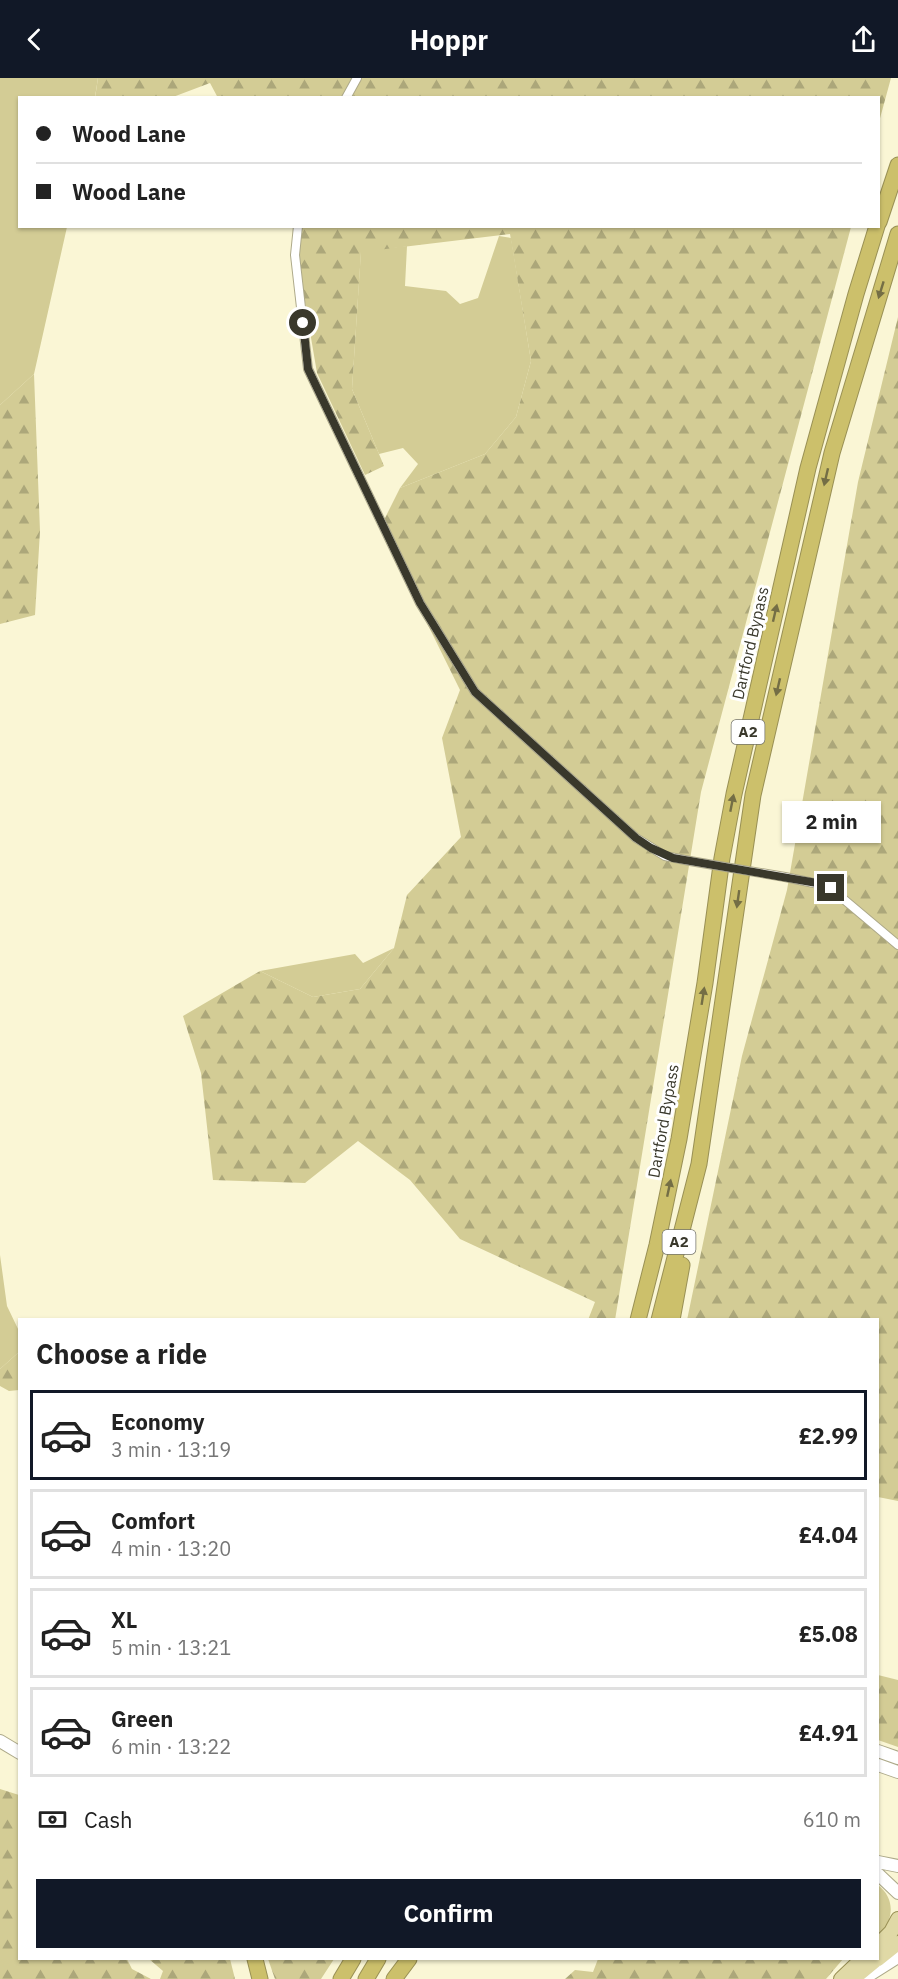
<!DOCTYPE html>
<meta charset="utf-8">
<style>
body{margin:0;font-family:"IBM Plex Sans",sans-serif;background:#f2f2f2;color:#222;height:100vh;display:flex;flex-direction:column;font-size:22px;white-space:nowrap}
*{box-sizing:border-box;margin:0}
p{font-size:20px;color:#767676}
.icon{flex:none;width:33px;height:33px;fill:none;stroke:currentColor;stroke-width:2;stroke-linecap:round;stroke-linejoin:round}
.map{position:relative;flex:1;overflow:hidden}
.side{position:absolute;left:18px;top:1240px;width:861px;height:642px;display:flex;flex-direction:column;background:#fff;border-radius:0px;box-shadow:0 2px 4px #0004}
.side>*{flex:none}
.banner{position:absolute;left:18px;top:18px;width:862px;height:132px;border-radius:0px;box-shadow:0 2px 4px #0004;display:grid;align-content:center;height:132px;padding:0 18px;background:#fff}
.end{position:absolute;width:27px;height:27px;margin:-14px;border:8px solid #39382b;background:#fff;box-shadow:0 0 0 3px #fff}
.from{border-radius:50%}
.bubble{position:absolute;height:42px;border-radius:0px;background:#fff;box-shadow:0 2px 4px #0004;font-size:20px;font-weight:700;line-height:42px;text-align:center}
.banner b{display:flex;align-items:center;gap:21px;height:57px;font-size:22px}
.banner b+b{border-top:2px solid #e0e0e0}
.banner i{width:15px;height:15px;background:#222}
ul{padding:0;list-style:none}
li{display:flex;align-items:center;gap:18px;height:90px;margin:0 12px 9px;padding:0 6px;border:3px solid #e0e0e0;border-radius:0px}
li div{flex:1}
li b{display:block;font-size:22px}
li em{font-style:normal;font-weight:700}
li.active{border-color:#111827}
li>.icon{width:54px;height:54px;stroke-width:1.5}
h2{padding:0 18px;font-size:27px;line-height:72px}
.pay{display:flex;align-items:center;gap:15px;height:66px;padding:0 18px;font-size:22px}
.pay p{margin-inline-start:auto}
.button{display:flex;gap:12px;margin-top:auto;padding:12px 18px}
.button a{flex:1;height:69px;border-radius:0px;background:#111827;color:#fff;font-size:24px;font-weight:700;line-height:69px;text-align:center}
header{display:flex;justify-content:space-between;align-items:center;height:78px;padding:0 18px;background:#111827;color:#fff;font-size:27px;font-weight:700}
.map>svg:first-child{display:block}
.green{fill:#d3cc95}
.forest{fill:url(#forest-firs)}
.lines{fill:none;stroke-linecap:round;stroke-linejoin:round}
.street-casing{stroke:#ada989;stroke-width:10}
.secondary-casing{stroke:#ada989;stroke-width:14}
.primary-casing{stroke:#999055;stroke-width:16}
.highway-casing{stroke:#999055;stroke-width:17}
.street{stroke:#fff;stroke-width:8}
.secondary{stroke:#fff;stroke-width:12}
.primary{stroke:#e0d9a6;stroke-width:14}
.highway{stroke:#ccc06b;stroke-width:15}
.street-bridge-casing{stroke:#ada989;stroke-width:10;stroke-linecap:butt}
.street-bridge{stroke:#fff;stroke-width:8}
.oneway{fill:#746e45}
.route{stroke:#39382b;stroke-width:8}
.labels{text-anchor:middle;stroke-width:6;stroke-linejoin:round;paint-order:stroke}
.shield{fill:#fff;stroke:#74746b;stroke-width:1.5}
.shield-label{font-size:15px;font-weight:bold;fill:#39382b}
.street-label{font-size:16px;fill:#39382b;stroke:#fff}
</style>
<header><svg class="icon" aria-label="back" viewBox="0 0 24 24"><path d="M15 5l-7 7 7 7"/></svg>Hoppr<svg class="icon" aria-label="share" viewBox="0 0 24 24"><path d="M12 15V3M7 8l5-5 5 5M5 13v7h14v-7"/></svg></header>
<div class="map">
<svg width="898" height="1901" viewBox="0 0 898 1901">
<defs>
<pattern id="forest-firs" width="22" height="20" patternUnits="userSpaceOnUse" patternTransform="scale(1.5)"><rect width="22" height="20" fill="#d3cc95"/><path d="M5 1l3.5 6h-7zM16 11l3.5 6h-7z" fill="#aca77a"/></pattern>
</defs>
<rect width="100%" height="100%" fill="#faf6d5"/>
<!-- green -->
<path class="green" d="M 0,0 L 98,0 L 95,19 L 20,20 L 20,148 L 67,149 L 34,296 L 0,327 Z
M 499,158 L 511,160 L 531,283 L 516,339 L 485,376 L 400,410 L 418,386 L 403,370 L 379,376 L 352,311 L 361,173 L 407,168 L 405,208 L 446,213 L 460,226 L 478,220 Z
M 394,870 L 360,911 L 313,919 L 260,893 L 355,876 L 363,885 Z
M 0,1177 L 7,1228 L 19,1253 L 19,1274 L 0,1291 Z
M 878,1807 C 896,1821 894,1843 878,1858 Z"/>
<!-- forest -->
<path class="forest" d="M 98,0 L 891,0 L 879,44 L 879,20 L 218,20 L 210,5 L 173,19 L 95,20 Z
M 298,149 L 851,149 L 701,714 L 615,1242 L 588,1242 L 595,1224 L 460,1161 L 410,1102 L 358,1063 L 305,1105 L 213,1102 L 201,995 L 183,938 L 260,893 L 313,919 L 360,911 L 394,870 L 407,817 L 461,759 L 442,660 L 460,612 L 380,450 L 400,410 L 485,376 L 516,339 L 531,283 L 510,156 L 361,174 L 352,311 L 384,388 L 365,397 L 317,295 L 300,195 Z
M 898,239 L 898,1423 L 878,1419 L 878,1242 L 687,1242 L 742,978 L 787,812 L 858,404 Z
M 34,296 L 40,453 L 35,537 L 0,546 L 0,327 Z
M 19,1274 L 19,1312 L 9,1313 L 0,1308 L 0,1291 Z
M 878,1597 L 898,1602 L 898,1669 L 878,1662 Z
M 0,1711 L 19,1717 L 20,1881 L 127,1881 L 132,1891 L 151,1901 L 0,1901 Z
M 149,1881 L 230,1881 L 235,1901 L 160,1901 L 163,1893 Z
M 268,1881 L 334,1881 L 321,1901 L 275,1901 Z
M 598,1881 L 843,1881 L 826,1901 L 565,1901 L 575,1892 L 593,1894 Z"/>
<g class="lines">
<!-- street casing -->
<g class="street-casing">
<path id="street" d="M 346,20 L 357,0
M 298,148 L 295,177 L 308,291 L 420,525 L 475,614 L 636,760 L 665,778 L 690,783
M 785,799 L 828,808 L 898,867"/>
</g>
<!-- secondary casing -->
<g class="secondary-casing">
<path id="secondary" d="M 0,1663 L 20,1675
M 878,1673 L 898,1680
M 878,1687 L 898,1694
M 878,1784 L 898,1788
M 878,1796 L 898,1815
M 863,1901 L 898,1879"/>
</g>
<!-- primary casing -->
<g class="primary-casing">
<path id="primary" d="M 878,1867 L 891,1854 L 898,1841
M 878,1881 L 898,1865
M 841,1901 L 862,1881
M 853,1901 L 877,1881"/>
</g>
<!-- highway casing -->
<g class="highway-casing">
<path id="highway" d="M 879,144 L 898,87
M 638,1242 L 657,1167 L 679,1061 L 705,905 L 722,780 L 734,716 L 808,390 L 856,216 L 877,148
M 659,1242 L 699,1086 L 753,717 L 832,375 L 898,156
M 672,1242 L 682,1187
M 255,1881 L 260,1901
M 341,1901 L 353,1881
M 366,1901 L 378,1881
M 394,1901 L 409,1881"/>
</g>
<!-- street -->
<use href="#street" class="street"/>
<!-- secondary -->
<use href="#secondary" class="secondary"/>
<!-- primary -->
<use href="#primary" class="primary"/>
<!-- highway -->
<use href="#highway" class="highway"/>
<!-- street-bridge casing -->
<g class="street-bridge-casing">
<path id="street-bridge" d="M 690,783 L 785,799"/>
</g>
<!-- street-bridge -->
<use href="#street-bridge" class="street-bridge"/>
</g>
<!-- one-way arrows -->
<defs><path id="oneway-solid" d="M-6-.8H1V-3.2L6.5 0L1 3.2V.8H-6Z" transform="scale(1.5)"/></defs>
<g class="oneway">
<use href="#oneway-solid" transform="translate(881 212) rotate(107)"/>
<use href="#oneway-solid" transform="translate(826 399) rotate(103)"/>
<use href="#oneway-solid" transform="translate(775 535) rotate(-77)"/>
<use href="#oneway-solid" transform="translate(778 609) rotate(103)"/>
<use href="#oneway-solid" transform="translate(732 725) rotate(-79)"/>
<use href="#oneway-solid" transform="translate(738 821) rotate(98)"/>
<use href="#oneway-solid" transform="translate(703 918) rotate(-81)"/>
<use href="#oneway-solid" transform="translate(669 1110) rotate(-78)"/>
</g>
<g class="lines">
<!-- route -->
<path class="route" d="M 303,245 L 308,291 L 420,525 L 475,614 L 636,760 L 651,770 L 673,780 L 817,805 L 831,810"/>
</g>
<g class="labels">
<!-- shield labels -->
<g class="shield">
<rect x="731.5" y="642" width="33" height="24" rx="4.5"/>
<rect x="662.5" y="1152" width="33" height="24" rx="4.5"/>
</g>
<g class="shield-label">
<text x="748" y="659">A2</text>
<text x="679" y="1169">A2</text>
</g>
<!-- street labels -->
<g class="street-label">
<text transform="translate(750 565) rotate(-77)" y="6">Dartford Bypass</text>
<text transform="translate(663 1043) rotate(-80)" y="6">Dartford Bypass</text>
</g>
</g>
</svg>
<i class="end from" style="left:303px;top:245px"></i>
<i class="end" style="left:831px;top:810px"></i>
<div class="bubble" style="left:782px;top:723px;width:99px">2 min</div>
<div class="banner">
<b><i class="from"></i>Wood Lane</b>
<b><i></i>Wood Lane</b>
</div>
<section class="side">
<h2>Choose a ride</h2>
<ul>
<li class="active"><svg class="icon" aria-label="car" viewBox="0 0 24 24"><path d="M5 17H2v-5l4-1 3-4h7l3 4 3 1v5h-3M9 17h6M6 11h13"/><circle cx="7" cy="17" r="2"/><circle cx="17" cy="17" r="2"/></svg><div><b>Economy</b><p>3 min · 13:19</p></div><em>£2.99</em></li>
<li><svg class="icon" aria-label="car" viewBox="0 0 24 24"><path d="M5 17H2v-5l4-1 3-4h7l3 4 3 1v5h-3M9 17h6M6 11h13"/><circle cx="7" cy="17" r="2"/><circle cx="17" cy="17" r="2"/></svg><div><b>Comfort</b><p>4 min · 13:20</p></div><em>£4.04</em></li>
<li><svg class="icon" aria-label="car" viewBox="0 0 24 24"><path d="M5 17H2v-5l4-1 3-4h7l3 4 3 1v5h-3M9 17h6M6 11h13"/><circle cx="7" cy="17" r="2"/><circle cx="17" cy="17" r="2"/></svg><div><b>XL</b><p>5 min · 13:21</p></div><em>£5.08</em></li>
<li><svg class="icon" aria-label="car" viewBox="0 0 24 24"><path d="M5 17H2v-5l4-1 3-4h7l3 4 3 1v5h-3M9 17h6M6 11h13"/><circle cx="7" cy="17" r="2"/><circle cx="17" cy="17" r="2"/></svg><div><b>Green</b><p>6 min · 13:22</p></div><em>£4.91</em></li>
</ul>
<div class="pay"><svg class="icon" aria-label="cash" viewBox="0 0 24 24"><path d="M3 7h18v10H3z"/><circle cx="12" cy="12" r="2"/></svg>Cash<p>610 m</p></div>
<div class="button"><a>Confirm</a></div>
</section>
</div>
